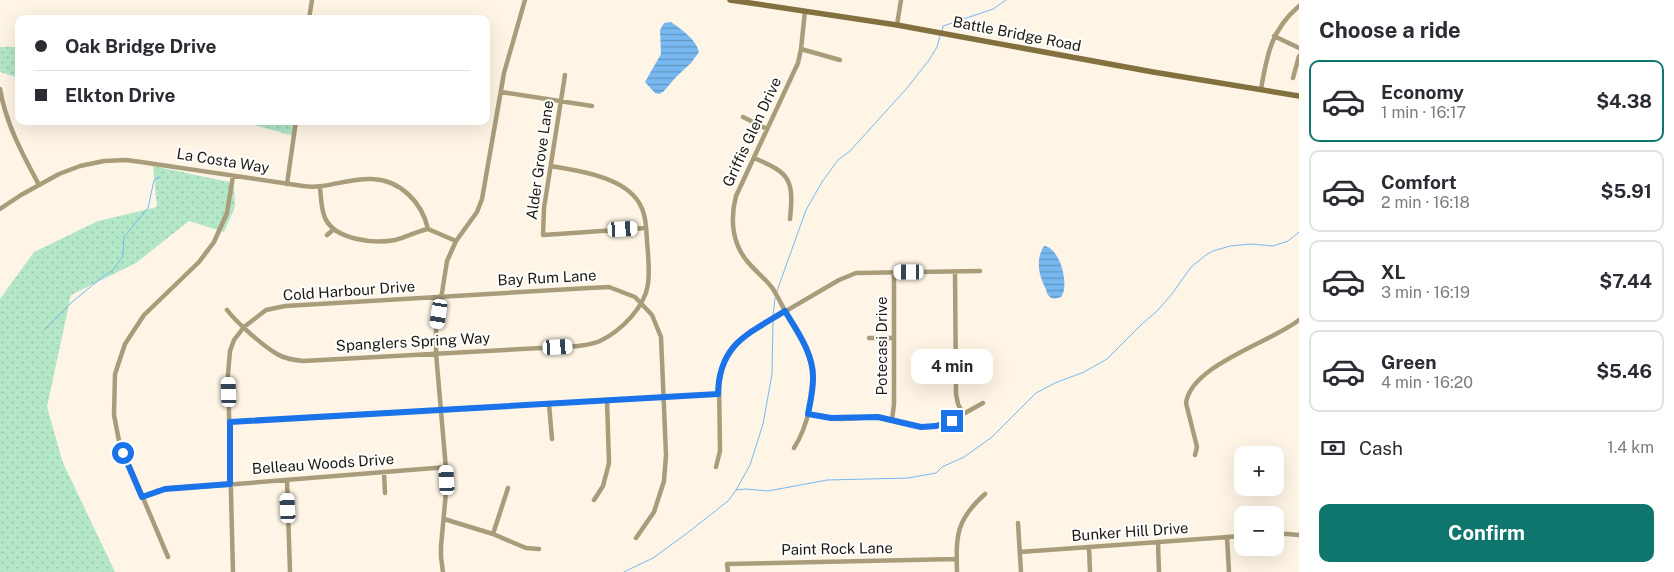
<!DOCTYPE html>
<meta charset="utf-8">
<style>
body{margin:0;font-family:"Public Sans",sans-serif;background:#f7f7f7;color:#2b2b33;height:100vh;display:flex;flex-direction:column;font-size:19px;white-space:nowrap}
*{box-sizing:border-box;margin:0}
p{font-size:16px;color:#7c7c81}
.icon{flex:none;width:28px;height:28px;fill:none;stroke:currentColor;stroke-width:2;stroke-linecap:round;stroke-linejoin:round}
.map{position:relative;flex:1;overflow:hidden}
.sheet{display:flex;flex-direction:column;background:#fff;width:375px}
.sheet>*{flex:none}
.hud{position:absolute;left:15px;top:15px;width:475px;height:110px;border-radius:10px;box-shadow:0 5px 20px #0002;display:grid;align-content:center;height:110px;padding:0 20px;background:#fff}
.tools{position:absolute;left:1234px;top:446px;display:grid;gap:10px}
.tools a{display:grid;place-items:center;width:50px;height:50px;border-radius:10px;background:#fff;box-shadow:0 5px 20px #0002;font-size:25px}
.end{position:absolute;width:22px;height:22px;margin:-11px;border:6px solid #1a73e8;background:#fff;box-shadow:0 0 0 2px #fff}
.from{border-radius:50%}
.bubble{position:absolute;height:35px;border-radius:10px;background:#fff;box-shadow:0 5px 20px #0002;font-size:16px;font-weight:700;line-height:35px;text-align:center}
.car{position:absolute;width:15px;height:30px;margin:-15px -8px;border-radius:6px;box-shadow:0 0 4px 1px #0007;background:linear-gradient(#fff 24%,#345 0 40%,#fff 0 76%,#345 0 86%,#fff 0)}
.hud b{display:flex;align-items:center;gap:18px;height:48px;font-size:19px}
.hud b+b{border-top:1px solid #e1e1e2}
.hud i{width:12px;height:12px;background:#2b2b33}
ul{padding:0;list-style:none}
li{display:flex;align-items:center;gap:15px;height:82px;margin:0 10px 8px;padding:0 10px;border:2px solid #e1e1e2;border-radius:10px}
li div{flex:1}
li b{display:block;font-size:19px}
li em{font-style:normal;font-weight:700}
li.current{border-color:#0f766e}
li>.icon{width:45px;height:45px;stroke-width:1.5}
h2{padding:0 20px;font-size:22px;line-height:60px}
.pay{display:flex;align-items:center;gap:12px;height:55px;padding:0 20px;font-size:19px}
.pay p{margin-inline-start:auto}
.button{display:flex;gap:10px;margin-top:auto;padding:10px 20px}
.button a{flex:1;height:58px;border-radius:10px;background:#0f766e;color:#fff;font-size:20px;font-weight:700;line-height:58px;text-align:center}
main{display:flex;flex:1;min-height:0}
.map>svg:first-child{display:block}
.grass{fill:url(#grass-dots)}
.water{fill:url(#water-rules)}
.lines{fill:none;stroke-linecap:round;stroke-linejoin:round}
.stream{stroke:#77b8f1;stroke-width:1}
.street{stroke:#a99c7b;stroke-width:4.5}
.secondary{stroke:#83703f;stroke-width:5.5}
.route{stroke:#1a73e8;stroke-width:6}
.labels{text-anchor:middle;stroke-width:4;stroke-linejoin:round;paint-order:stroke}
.street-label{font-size:15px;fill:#1f1a11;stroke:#fff}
</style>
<main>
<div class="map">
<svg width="1299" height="572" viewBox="0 0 1299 572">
<defs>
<pattern id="grass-dots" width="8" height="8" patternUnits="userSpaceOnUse" patternTransform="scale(1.25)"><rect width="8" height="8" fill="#b3e7c8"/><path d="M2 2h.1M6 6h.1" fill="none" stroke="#9ac6ab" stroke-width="1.8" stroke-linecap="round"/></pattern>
<pattern id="water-rules" width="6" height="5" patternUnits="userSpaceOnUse" patternTransform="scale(1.25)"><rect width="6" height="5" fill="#77b8f1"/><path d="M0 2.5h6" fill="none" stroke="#6195c2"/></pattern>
</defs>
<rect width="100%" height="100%" fill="#fef5e6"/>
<!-- grass -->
<path class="grass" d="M 0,47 L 19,47 L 19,78 L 0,72 Z
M 240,121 L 296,121 L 294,136 Z
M 153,166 L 234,183 L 235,207 L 224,232 L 189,221 L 136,263 L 71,295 L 47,407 L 63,463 L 115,572 L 0,572 L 0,299 L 34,252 L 98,221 L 157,207 Z"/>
<!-- water -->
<path class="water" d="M 671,22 C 682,30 696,39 699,52 L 691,63 L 676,77 L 663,92 L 659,94 L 655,93 L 645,82 L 661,54 L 660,30 L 664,23 Z
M 1044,246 C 1060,247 1070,286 1061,297 C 1057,298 1053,300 1050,297 C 1048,296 1046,291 1046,289 C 1039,276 1035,260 1044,246 Z"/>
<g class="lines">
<!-- stream -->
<path class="stream" d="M 942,32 L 943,26 L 993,9 L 1006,0
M 777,291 L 806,210 L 822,182 L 838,160 L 850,151 L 907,88 L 929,60 L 937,47 L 940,36
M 773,316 L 775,298
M 44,330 L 72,302 L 105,275 L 112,271 L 123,256 L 124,237 L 148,208 L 154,180 L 160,177
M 736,490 L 746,489 L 768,491 L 827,480 L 908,478 L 936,473 L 942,467 L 964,457 L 992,437 L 1036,393 L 1055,383 L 1084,372 L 1107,359 L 1142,324 L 1157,311 L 1172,294 L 1191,267 L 1206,255 L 1213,251 L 1230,246 L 1251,244 L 1273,246 L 1288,241 L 1299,232
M 624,572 L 653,558 L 686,534 L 728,501 L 736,490 L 750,465 L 763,424 L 772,374 L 773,320"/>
<!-- street -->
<path class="street" d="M 309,19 L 312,0
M 897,25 L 901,0
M 1274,36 L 1299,48
M 801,49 L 840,60
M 565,75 L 544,208 L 543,235 L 646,228
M 1293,78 L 1299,56
M 0,89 C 6,124 22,153 39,185
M 1261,89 C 1267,55 1271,30 1299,6
M 501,92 L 592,106
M 743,117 L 767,129
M 754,158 C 790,173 794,179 790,219
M 287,184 L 296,121
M 320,187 C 321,197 321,209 325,218 C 335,240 374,244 395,240 C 407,237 417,231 428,229 L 456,241
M 0,209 L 21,195 L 59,174 L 80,166 L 104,161 L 126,160 L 141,162 L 303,186 C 309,187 316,187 322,186 C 338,184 355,178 372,179 C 400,180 422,202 428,229
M 327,235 L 334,229
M 955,272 L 956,394 L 958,404 L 963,414
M 227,310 C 237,323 262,345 277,354 C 285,359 294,360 303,361 L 578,346 C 585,345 593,344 600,341 C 621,331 645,307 648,284 C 650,270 648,255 647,241 C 646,224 646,208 633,195 C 615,176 576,170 551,166
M 869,338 L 894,338
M 549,404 L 552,439
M 808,414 L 840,419 L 878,417 L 914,426 L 929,427 L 945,424 L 983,403
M 892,420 L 894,404 L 894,272
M 229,422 L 718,394
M 794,448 C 807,428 817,389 811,364 C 807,346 796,329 786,313 C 782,305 778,297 773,289 C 766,279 755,271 747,261 C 732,243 730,219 736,196 L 798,63 L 801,49 L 805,11
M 1195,455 L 1197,447 L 1186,403 C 1191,365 1272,342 1299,320
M 716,467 L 720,451 L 719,380 L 723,365 L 730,351 L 736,343 L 750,332 L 839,280 L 856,273 L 980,271
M 384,472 L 385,493
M 287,480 L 290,572
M 142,497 L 157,491 L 172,488 L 224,485 L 447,467
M 594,500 L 603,486 L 609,463 L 607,400
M 444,519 L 493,534 L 526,548 L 539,549
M 1018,523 L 1021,572
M 1275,533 L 1299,535
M 493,534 L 508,488
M 1227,537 L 1229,572
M 1158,542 L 1159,572
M 1089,547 L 1090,572
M 1020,552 L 1242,536
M 168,557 L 119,441 L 114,415 L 115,374 L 125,344 L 144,315 L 199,262 L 214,242 L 227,213 L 233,176
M 233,572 L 228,374 L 230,351 L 234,340 L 244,327 L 266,310 L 285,306 L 589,288 L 609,287 L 635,297 L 652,315 L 661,337 L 666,455 L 664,481 L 654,512 L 636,538
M 443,572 L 441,557 L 441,546 L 447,481 L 436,353 L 436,331 L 447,261 L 456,241 L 477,212 L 482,199 L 504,73 L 525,0
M 728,572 L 727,564 L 956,559
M 957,572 C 956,535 956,520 985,494"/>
<!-- secondary -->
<path class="secondary" d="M 730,0 L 897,25 L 1153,72 L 1299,96"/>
</g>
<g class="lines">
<!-- route -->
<path class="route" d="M 123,453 L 142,497 L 165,489 L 230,484 L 230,422 L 718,394 C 719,344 748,334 785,311 C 797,331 814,354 813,379 C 813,391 810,403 808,414 L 831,418 L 878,417 L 921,427 L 936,426 L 952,421"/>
</g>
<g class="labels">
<!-- street labels -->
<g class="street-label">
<text transform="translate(1017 34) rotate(11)" y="5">Battle Bridge Road</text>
<text transform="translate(752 132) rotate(-65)" y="5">Griffis Glen Drive</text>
<text transform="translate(540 160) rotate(-82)" y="5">Alder Grove Lane</text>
<text transform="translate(223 161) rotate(9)" y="5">La Costa Way</text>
<text transform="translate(547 278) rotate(-3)" y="5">Bay Rum Lane</text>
<text transform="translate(349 291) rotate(-4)" y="5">Cold Harbour Drive</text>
<text transform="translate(413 342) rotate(-3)" y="5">Spanglers Spring Way</text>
<text transform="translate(882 346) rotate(-90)" y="5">Potecasi Drive</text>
<text transform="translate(323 464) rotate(-4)" y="5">Belleau Woods Drive</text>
<text transform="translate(1130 532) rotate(-4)" y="5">Bunker Hill Drive</text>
<text transform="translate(837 549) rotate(-1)" y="5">Paint Rock Lane</text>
</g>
</g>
</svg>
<div class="tools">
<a>+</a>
<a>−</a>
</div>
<i class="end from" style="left:123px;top:453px"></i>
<i class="end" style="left:952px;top:421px"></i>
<div class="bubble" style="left:911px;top:349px;width:82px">4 min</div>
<i class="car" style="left:623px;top:229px;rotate:87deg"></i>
<i class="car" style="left:909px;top:272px;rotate:270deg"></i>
<i class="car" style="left:439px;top:314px;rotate:189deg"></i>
<i class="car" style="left:558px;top:347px;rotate:87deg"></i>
<i class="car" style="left:229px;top:392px;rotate:358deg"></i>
<i class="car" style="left:447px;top:480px;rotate:357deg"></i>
<i class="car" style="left:288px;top:508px;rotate:357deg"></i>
<div class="hud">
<b><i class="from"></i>Oak Bridge Drive</b>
<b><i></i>Elkton Drive</b>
</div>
</div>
<section class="sheet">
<h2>Choose a ride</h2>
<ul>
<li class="current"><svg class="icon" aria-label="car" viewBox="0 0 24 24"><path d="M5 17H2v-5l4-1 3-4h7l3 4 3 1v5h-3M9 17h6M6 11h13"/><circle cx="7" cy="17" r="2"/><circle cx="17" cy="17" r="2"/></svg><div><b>Economy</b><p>1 min · 16:17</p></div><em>$4.38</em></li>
<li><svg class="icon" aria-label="car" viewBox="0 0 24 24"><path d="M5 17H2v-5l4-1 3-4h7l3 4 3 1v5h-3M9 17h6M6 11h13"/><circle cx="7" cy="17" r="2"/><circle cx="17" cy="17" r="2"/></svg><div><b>Comfort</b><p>2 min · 16:18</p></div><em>$5.91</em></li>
<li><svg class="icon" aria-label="car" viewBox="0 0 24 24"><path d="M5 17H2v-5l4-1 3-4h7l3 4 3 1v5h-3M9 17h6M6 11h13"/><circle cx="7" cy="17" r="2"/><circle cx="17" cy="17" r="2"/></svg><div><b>XL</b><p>3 min · 16:19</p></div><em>$7.44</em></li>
<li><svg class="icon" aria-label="car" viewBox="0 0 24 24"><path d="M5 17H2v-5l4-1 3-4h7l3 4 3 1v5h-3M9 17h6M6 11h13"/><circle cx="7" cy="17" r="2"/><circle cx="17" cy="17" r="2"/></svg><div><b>Green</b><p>4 min · 16:20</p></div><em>$5.46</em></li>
</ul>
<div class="pay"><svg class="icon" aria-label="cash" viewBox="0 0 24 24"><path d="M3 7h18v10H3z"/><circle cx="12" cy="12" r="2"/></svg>Cash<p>1.4 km</p></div>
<div class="button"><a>Confirm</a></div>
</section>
</main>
